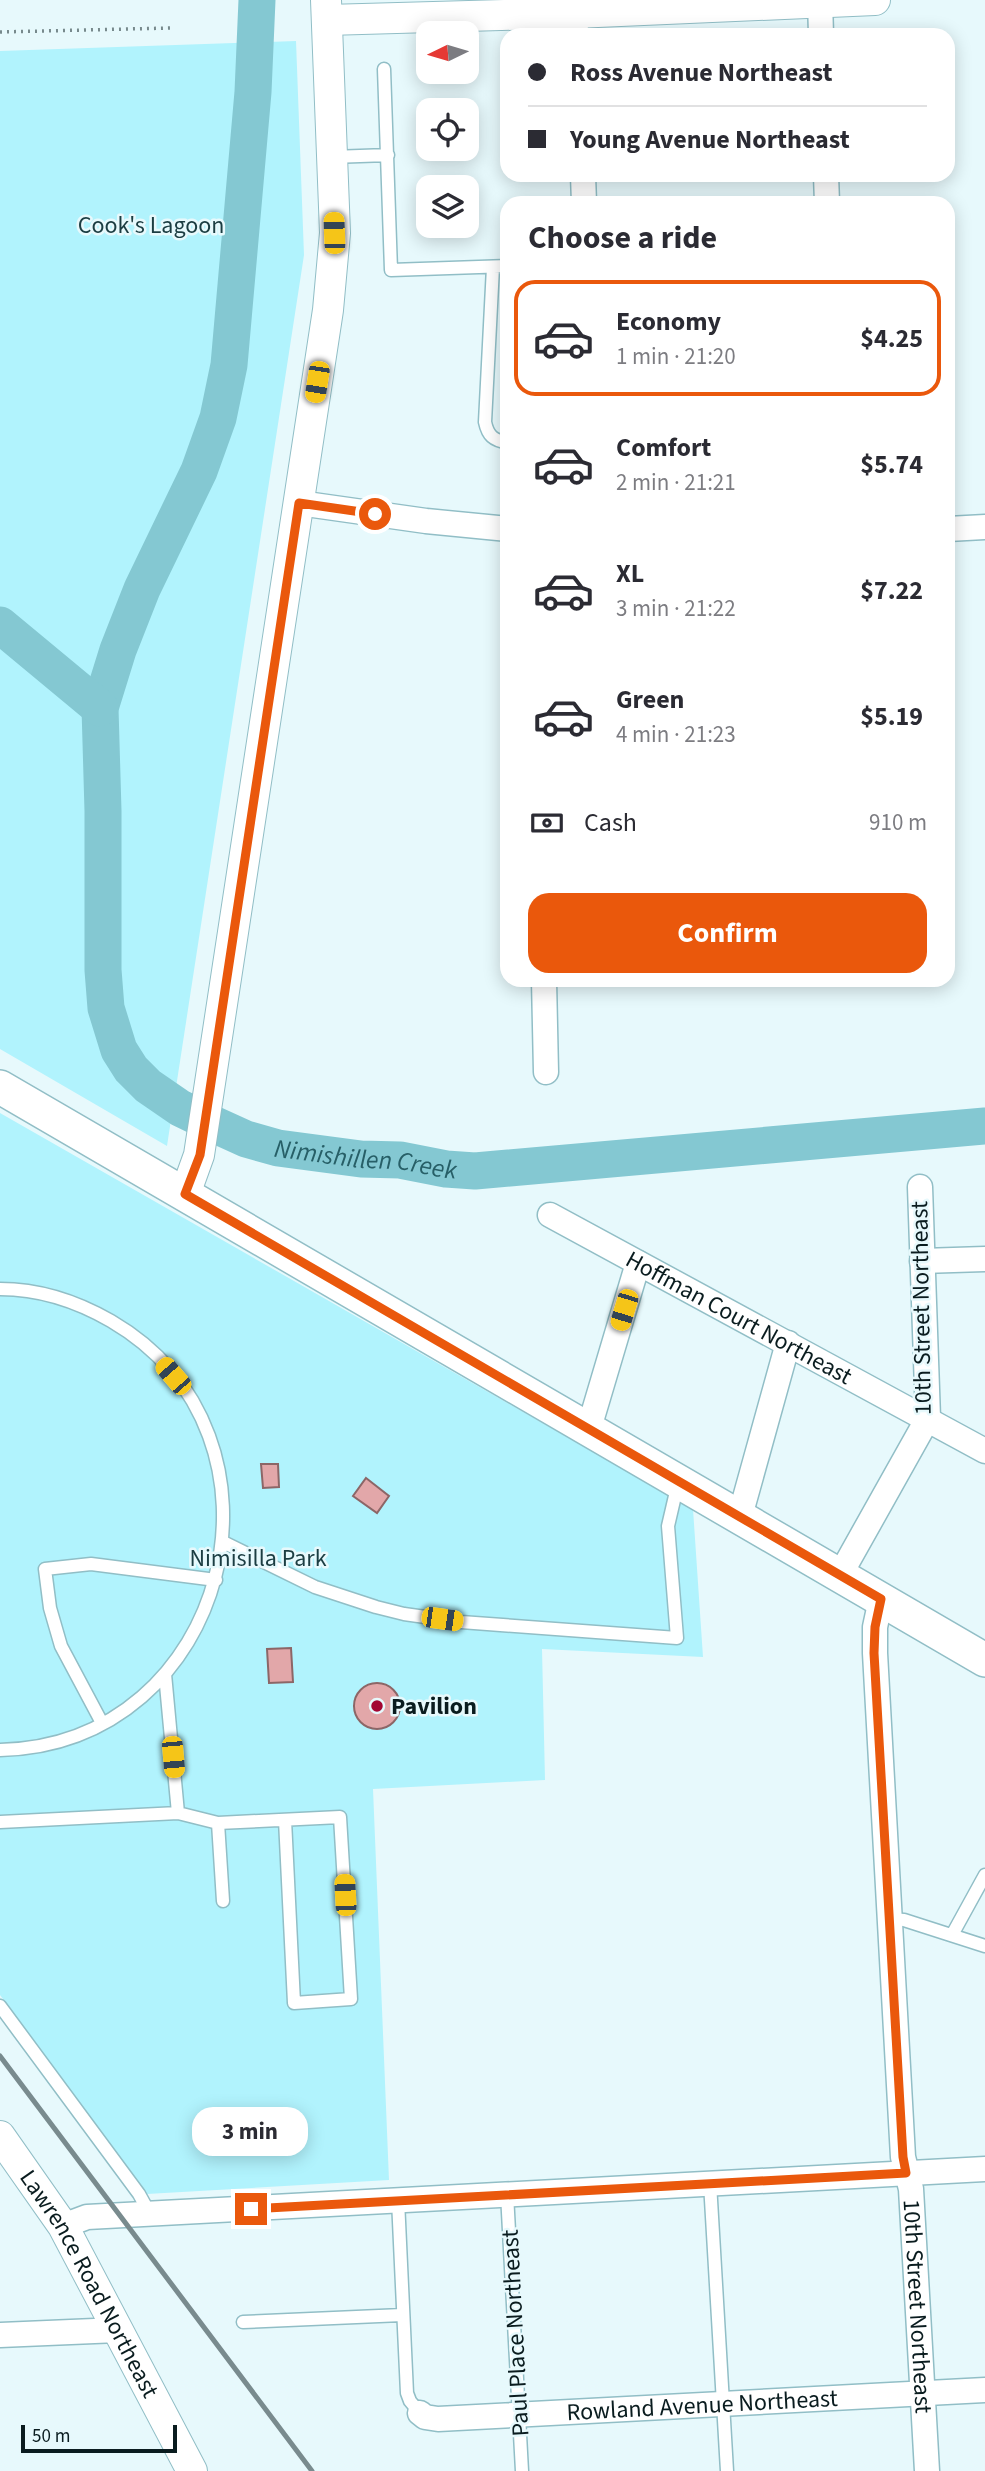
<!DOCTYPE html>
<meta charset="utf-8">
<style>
body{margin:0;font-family:"Source Sans 3",sans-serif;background:#f7f7f7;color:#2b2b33;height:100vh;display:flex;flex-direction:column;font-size:26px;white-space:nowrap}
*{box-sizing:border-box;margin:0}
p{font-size:23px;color:#7c7c81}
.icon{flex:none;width:38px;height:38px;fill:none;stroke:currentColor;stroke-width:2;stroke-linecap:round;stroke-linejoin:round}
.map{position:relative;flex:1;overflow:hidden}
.details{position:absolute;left:500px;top:196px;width:455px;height:791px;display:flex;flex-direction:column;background:#fff;border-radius:21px;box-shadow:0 4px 18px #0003}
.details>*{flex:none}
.guide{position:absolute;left:500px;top:28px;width:455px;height:154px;border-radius:21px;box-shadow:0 4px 18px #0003;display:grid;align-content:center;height:154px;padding:0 28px;background:#fff}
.needle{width:46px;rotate:265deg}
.fabs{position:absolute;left:416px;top:21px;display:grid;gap:14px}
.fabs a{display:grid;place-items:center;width:63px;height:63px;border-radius:14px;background:#fff;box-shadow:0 4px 18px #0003;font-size:35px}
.scale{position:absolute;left:21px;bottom:18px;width:156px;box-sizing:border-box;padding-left:7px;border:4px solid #0a1c1f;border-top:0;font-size:19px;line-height:24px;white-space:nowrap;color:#0a1c1f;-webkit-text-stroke:5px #e7f9fc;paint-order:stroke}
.end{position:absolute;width:32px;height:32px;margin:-16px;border:9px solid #ea580c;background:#fff;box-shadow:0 0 0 4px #fff}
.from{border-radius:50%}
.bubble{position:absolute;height:49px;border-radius:21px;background:#fff;box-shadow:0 4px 18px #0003;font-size:23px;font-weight:700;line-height:49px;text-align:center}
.car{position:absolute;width:21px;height:42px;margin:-21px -10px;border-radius:9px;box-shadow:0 0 5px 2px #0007;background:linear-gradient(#f5c518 24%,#345 0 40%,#f5c518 0 76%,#345 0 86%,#f5c518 0)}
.guide b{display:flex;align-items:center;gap:24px;height:66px;font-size:26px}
.guide b+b{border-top:2px solid #e1e1e2}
.guide i{width:18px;height:18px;background:#2b2b33}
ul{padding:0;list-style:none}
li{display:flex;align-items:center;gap:21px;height:116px;margin:0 14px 10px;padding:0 14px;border:4px solid transparent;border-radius:21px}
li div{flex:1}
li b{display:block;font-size:26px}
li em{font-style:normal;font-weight:700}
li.current{border-color:#ea580c}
li>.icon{width:63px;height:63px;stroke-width:1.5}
h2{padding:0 28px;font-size:32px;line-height:84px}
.pay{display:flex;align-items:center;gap:18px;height:77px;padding:0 28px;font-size:26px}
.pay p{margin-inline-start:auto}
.action{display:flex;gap:14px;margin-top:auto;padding:14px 28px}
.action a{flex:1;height:80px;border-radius:21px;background:#ea580c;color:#fff;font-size:28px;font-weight:700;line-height:80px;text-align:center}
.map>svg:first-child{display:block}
.green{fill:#b1f3fd}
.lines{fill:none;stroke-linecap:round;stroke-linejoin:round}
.river{stroke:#84c8d2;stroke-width:37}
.building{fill:#e2a7a9;stroke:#8c6667;stroke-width:2}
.service-casing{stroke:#91bec6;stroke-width:15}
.minor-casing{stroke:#91bec6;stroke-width:27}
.tertiary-casing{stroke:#91bec6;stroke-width:32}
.secondary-casing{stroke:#91bec6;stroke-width:36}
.path{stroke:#77898c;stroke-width:3.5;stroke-dasharray:2 5;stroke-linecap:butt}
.service{stroke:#fff;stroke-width:12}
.minor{stroke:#fff;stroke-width:24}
.tertiary{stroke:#fff;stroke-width:30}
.secondary{stroke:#fff;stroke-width:33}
.rail{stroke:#798b8e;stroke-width:5}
.route{stroke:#ea580c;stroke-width:9}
.poi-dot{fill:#a30532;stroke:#e7f9fc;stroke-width:2.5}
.labels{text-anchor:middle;stroke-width:5;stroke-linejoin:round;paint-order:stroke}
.park-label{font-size:24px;fill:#1b3d42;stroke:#e7f9fc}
.street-label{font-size:24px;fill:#0a1c1f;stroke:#e7f9fc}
.poi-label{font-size:24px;font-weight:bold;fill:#0a1c1f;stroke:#e7f9fc;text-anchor:start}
.water-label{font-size:26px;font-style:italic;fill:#275f67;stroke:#e7f9fc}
</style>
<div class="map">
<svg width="985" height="2471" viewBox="0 0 985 2471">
<rect width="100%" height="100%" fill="#e7f9fc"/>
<!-- green -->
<path class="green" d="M 296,41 L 304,255 L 167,1146 L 0,1049 L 0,51 Z
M 0,1113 L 693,1509 L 703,1657 L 542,1649 L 545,1780 L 373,1789 L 389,2180 L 147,2194 L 0,1995 Z"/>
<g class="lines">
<!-- river -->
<g class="river">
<path id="s1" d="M 257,0 L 253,92 L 229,365 L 218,418 L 199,471 L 142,589 L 118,650 L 100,708 L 103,811 L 103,970 L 106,1008 L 119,1050 L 131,1069 L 148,1086 L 180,1108 L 213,1124 L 246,1139 L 278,1148 L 361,1159 L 400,1160 L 446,1169 L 475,1171 L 985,1126"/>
<path d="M 0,625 L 100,708"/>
</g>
</g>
<!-- building -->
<path class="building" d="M 261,1464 L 278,1464 L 279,1487 L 263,1488 Z
M 366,1478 L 389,1496 L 377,1513 L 353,1496 Z
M 291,1648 L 293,1682 L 269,1683 L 267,1649 Z
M354 1706a23 23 0 1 1 46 0a23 23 0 1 1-46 0Z"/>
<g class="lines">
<!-- service casing -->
<g class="service-casing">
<path id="service" d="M 384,69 L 391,270 L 508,266
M 332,157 L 388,155
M 493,267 L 485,422 C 488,436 493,440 508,443
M 0,1289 C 39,1289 78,1302 111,1321 C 308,1436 229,1745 0,1750
M 223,1542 L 315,1587 L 376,1607 L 404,1614 L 461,1622 L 677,1638 L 668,1526 L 678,1483
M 165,1674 L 178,1813
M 102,1723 L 61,1646 L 50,1608 L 45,1569 L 91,1564 L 216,1580
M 0,1822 L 178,1813 L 218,1823 L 340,1817 L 351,1999 L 294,2003 L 285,1820
M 218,1823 L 223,1901
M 889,1919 L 904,1920 L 985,1946
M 952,1935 L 985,1875
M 0,2006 L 139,2194 L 150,2214
M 710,2183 L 727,2471
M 507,2194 L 522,2471
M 398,2200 L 407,2393 L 410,2401 L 420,2413
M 243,2322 L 402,2315"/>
</g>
<!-- minor casing -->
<g class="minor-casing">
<g id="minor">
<path d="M 575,0 L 576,35"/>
<path d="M 820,0 L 821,35"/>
<path d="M 583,175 L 584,203"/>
<path d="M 826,175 L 827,203"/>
<path d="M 299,503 L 426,521 L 508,529"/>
<path d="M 948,529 L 985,527"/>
<path d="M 544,980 L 546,1072"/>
<path id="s2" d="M 550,1215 L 985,1451"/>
<path d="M 922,1261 L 985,1259"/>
<path d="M 589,1428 L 638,1263"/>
<path d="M 740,1516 L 788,1343"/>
<path d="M 840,1575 L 928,1418 L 920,1187"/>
<path id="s3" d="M 881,1599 L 875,1627 L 875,1653 L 903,2157 L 911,2189 L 927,2471"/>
<path d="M 63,2226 L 87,2217 L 985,2169"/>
<path d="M 0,2335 L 118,2330"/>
<path id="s4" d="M 420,2413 L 425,2417 L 438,2419 L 985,2390"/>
</g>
</g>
<!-- tertiary casing -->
<g class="tertiary-casing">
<g id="tertiary">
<path d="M 327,20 L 575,13 L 875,0"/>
<path d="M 185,1194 L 199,1155 L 328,310 L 335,233 L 326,0"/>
<path id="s5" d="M 0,2136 L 63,2226 L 192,2471"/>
</g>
</g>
<!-- secondary casing -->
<g class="secondary-casing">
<path id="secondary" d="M 0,1087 L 985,1660"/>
</g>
<!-- path -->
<path class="path" d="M 0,32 L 170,28"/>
<!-- service -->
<use href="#service" class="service"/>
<!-- minor -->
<use href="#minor" class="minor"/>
<!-- tertiary -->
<use href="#tertiary" class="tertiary"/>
<!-- secondary -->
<use href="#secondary" class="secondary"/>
<!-- rail -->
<path class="rail" d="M 0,2056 L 312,2471"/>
</g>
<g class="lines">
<!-- route -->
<path class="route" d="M 251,2209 L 906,2173 L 903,2157 L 874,1653 L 875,1627 L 881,1599 L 185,1194 L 200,1155 L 299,503 L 375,514"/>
</g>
<!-- markers -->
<circle class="poi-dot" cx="377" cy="1706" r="7"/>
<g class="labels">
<!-- park labels -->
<g class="park-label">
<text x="151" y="233">Cook's Lagoon</text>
<text x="258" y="1566">Nimisilla Park</text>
</g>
<!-- street labels -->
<g class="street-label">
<text transform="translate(921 1308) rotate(-91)" y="8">10th Street Northeast</text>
<text dy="8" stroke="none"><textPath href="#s2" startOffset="215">Hoffman Court Northeast</textPath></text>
<text dy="8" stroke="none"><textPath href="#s5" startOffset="173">Lawrence Road Northeast</textPath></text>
<text dy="8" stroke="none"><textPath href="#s3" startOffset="710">10th Street Northeast</textPath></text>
<text transform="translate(515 2333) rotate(-93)" y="8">Paul Place Northeast</text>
<text dy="8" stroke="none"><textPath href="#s4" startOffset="284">Rowland Avenue Northeast</textPath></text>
</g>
<!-- poi labels -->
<g class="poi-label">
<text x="391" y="1714">Pavilion</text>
</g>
<!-- water labels -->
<g class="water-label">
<text dy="9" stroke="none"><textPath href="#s1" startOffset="1358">Nimishillen Creek</textPath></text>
</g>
</g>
</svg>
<div class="fabs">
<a><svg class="needle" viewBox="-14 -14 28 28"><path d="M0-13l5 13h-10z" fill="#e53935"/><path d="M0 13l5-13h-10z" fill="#7c7c81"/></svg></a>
<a><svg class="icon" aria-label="locate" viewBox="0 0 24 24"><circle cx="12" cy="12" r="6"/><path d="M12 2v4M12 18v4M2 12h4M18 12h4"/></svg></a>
<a><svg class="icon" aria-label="layers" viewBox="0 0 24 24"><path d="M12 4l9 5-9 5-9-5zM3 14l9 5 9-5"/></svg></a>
</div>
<div class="scale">50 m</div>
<i class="end from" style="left:375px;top:514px"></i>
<i class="end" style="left:251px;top:2209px"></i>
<div class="bubble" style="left:192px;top:2107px;width:116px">3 min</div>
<i class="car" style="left:334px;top:233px;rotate:358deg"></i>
<i class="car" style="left:317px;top:382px;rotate:189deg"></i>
<i class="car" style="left:624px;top:1310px;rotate:197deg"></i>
<i class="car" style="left:173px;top:1376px;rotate:319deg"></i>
<i class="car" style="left:442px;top:1619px;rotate:98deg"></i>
<i class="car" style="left:173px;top:1757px;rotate:175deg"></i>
<i class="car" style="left:345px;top:1895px;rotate:357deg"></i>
<div class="guide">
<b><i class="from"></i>Ross Avenue Northeast</b>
<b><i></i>Young Avenue Northeast</b>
</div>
<section class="details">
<h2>Choose a ride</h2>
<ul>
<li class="current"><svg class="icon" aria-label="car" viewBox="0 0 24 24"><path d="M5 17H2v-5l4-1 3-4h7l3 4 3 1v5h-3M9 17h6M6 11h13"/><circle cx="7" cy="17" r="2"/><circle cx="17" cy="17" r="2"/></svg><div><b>Economy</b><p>1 min · 21:20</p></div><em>$4.25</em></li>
<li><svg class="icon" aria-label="car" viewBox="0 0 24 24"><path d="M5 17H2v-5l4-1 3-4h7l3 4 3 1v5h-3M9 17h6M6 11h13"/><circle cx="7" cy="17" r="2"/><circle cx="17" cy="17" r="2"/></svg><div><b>Comfort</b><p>2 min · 21:21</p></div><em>$5.74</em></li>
<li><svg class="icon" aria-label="car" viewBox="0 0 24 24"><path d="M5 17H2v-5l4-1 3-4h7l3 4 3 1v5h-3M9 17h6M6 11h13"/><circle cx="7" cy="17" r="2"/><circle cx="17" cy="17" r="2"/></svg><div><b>XL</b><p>3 min · 21:22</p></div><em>$7.22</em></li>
<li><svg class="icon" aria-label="car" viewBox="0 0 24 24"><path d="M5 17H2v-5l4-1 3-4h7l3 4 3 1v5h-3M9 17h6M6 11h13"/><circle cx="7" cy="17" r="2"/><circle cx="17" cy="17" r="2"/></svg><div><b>Green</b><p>4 min · 21:23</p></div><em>$5.19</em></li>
</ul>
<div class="pay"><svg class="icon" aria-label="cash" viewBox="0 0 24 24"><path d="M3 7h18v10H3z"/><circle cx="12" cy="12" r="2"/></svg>Cash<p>910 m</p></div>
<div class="action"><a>Confirm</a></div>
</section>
</div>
